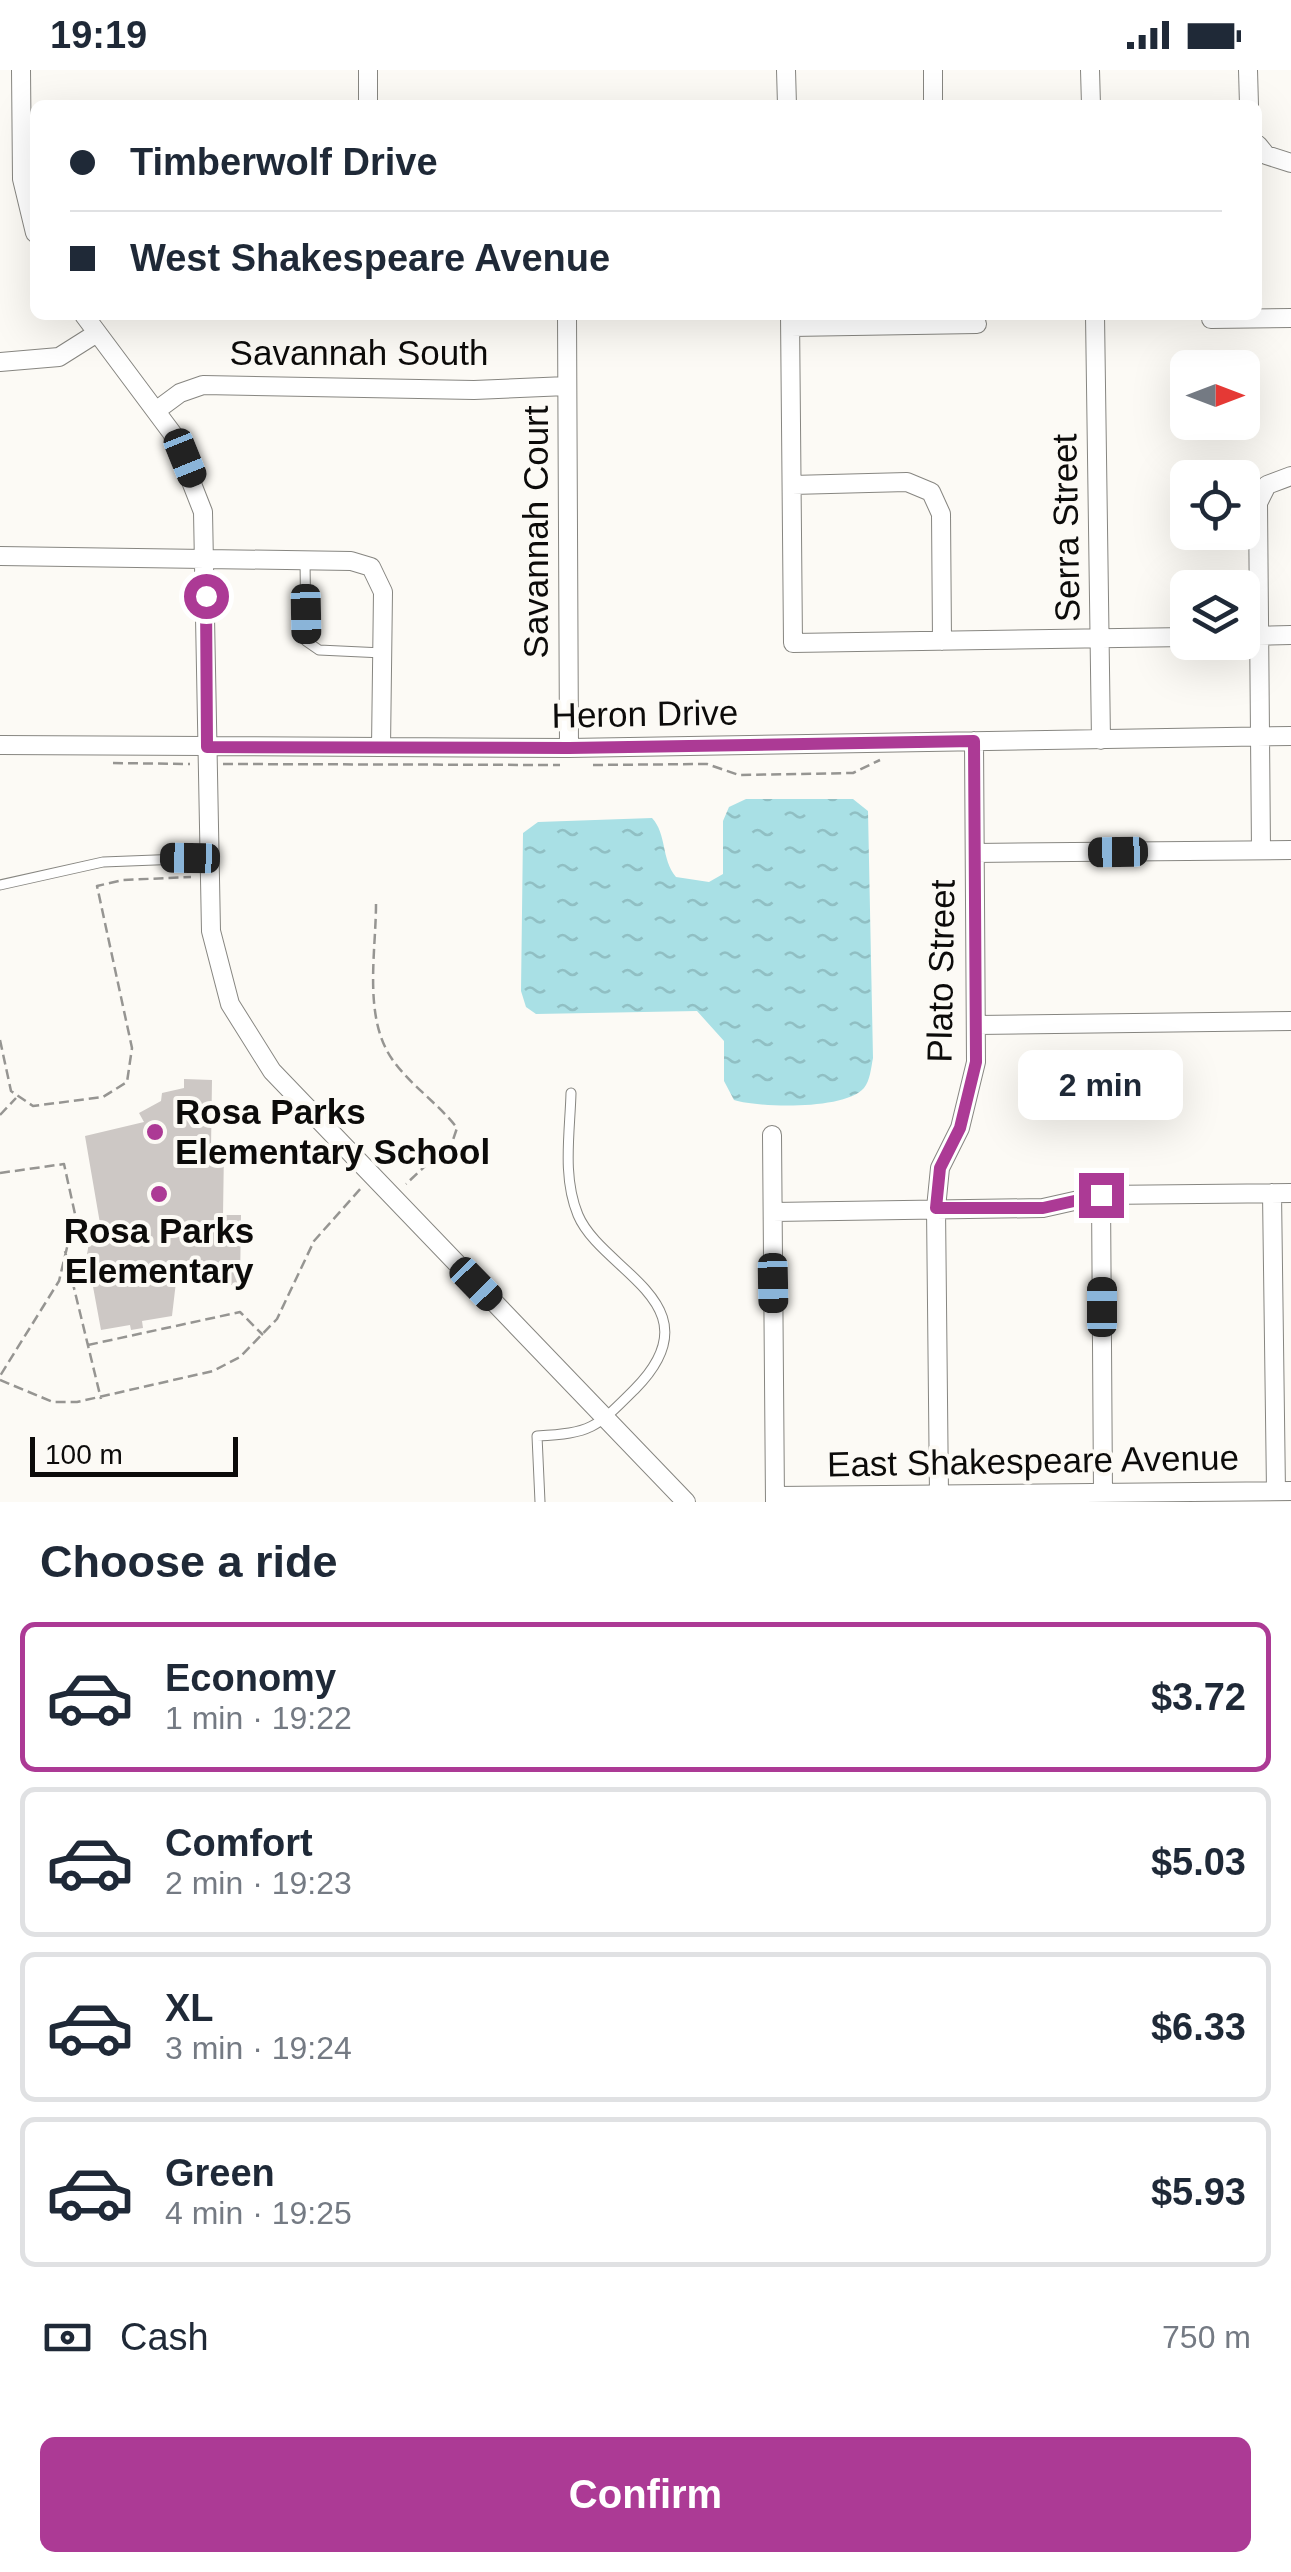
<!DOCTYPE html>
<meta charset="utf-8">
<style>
body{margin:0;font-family:Helvetica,sans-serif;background:#f6f6f7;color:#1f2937;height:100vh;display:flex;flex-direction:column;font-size:38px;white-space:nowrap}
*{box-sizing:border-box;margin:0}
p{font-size:32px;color:#747a83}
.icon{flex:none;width:55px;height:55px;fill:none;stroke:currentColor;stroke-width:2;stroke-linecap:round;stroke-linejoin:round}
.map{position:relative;height:1432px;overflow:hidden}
.details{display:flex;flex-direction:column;background:#fff;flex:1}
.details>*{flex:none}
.top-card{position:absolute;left:30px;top:30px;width:1232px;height:220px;border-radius:15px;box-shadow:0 10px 40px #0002;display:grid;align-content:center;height:220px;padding:0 40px;background:#fff}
.needle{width:65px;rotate:90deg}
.tools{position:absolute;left:1170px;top:280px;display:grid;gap:20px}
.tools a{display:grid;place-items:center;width:90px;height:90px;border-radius:15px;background:#fff;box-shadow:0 10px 40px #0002;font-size:50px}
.scale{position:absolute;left:30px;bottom:25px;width:208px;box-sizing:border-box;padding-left:10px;border:5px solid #0c0b0a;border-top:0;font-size:28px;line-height:35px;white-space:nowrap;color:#0c0b0a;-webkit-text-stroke:8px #fcfaf5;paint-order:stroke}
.end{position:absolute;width:45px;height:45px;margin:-22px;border:12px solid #ac3a95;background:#fff;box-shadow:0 0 0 5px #fff}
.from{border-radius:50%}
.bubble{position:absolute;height:70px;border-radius:15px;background:#fff;box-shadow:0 10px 40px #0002;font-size:32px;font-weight:800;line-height:70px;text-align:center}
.car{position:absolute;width:30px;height:60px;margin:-30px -15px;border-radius:12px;box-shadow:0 0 8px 2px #0007;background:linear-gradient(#222 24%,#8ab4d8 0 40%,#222 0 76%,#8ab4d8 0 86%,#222 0)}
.top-card b{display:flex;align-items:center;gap:35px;height:95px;font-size:38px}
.top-card b+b{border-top:2px solid #e0e1e3}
.top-card i{width:25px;height:25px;background:#1f2937}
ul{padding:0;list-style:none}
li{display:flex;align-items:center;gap:30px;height:150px;margin:0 20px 15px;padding:0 20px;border:5px solid #e0e1e3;border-radius:15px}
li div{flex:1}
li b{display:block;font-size:38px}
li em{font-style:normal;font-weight:800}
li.on{border-color:#ac3a95}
li>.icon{width:90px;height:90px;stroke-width:1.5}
h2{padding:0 40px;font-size:45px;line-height:120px}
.pay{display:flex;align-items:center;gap:25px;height:110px;padding:0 40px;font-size:38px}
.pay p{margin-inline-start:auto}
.action{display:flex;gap:20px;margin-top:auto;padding:20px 40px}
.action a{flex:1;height:115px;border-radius:15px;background:#ac3a95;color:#fff;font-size:40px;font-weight:800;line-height:115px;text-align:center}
.status{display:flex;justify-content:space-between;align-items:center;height:70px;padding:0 50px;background:#fff;direction:ltr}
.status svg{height:28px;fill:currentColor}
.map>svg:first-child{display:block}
.water{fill:url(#water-ripples)}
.building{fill:#cdc8c5}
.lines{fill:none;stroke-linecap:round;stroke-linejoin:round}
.lane-casing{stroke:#878681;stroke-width:11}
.street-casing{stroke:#878681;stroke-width:20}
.path{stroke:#969592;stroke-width:2.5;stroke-dasharray:10 5;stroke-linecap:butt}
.lane{stroke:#fff;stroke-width:9}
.street{stroke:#fff;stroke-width:18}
.route{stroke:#ac3a95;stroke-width:12}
.poi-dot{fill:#ac3a95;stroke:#fcfaf5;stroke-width:4}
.labels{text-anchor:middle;stroke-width:8;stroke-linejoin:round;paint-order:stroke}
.street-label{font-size:35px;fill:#0c0b0a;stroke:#fcfaf5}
.poi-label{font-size:35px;font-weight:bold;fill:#0c0b0a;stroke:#fcfaf5;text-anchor:start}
</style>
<div class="status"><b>19:19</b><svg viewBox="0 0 49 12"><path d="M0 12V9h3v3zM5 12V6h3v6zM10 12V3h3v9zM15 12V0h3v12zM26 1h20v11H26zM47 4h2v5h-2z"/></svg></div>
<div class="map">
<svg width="1291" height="1432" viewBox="0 0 1291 1432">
<defs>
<pattern id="water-ripples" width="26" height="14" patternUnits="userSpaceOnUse" patternTransform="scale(2.5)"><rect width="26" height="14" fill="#a9e0e5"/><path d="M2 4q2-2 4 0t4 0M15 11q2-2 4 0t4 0" fill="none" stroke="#90bfc3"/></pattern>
</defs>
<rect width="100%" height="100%" fill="#fcfaf5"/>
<!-- water -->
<path class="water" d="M 746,729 L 853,729 L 868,741 L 873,988 C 871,998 870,1011 864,1018 C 845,1040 760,1038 734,1030 L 724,1011 L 724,971 L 697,941 L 536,944 L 526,937 L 521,921 L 523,763 L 538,752 L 652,748 C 667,764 661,789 676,807 L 709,812 L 723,804 L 723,751 L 729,737 Z"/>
<!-- building -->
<path class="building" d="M 184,1009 L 212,1010 L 211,1078 L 224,1079 L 223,1145 L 241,1145 L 240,1215 L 211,1215 L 211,1204 L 199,1208 L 194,1193 L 178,1195 L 172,1246 L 142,1251 L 143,1258 L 131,1260 L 130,1255 L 101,1260 L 87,1184 L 90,1168 L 103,1171 L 85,1066 L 144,1052 L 139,1043 L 161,1031 L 162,1023 L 184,1018 Z"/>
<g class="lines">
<!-- lane casing -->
<g class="lane-casing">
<path id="lane" d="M 305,490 L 306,571 L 319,580 L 383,583
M 0,815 L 103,792 L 207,788
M 540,1432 L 537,1366 C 592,1363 596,1358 635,1319 C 719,1234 602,1202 578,1145 C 562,1107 570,1062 571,1023"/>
</g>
<!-- street casing -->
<g class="street-casing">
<path id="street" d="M 21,0 L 22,109 L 35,163
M 786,0 L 787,35
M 933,0 L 933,35
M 1090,0 L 1091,35
M 1248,0 L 1249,35
M 368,35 L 368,0
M 1258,75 L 1266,85 L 1291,93
M 84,245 L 172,363 L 203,442 L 211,861 L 230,934 L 272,1001 L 686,1432
M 567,245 L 569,678
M 790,245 L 793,573 L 1188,567
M 1095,245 L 1101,670
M 1211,249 L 1291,248
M 791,257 L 977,254
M 0,292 L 59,287 L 97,263
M 157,340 L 180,323 L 203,315 L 474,320 L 567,316
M 792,415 L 907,412 L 931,422 L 941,444 L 942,571
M 0,486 L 351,491 L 371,497 L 383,522 L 381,677
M 1242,566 L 1291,565
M 0,675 L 569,678 L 1291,666
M 1261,780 L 1258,433 L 1267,415 L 1291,406
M 975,783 L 1291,780
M 977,955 L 1291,951
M 772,1065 L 775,1432
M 1272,1123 L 1276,1421
M 1101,1125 L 1103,1423
M 773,1142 L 1043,1138 L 1101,1125 L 1291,1123
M 939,1425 L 936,1138 L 940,1098 L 960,1058 L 976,992 L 974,671
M 776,1426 L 1291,1421"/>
</g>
<!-- path -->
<path class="path" d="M 113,693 L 190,694
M 223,694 L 560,695
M 593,695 L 707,694 L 739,705 L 853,703 L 880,690
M 376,834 C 376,882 363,947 392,989 C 410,1015 438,1033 457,1058 L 453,1070 L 406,1114
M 0,970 L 11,1021 L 33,1036 L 103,1027 L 127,1012 L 132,978 L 97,816 L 123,810 L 191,807
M 0,1045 L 16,1028
M 0,1103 L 64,1094 L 75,1144 L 59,1211 L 0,1306
M 65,1181 L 101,1329
M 88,1275 L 240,1242 L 263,1265
M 0,1310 L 53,1332 L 77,1332 L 213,1301 L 240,1287 L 277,1249 L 314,1171 L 362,1117"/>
<!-- lane -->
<use href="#lane" class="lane"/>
<!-- street -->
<use href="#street" class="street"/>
</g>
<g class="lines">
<!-- route -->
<path class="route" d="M 206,526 L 207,677 L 569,678 L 974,671 L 976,992 L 960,1058 L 940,1098 L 936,1138 L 1043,1138 L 1101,1125"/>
</g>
<!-- markers -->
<g class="poi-dot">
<circle cx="155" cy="1062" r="10"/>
<circle cx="159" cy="1124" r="10"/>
</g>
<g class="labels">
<!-- street labels -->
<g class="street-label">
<text x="359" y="295">Savannah South</text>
<text transform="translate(1066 458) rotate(-91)" y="12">Serra Street</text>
<text transform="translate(536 462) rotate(-90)" y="12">Savannah Court</text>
<text transform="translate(645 644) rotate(-1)" y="12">Heron Drive</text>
<text transform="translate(941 901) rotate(-89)" y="12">Plato Street</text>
<text transform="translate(1033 1391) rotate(-1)" y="12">East Shakespeare Avenue</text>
</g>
<!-- poi labels -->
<g class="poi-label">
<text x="175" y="1054">Rosa Parks<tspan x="175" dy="40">Elementary School</tspan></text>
<text x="159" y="1173" text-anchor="middle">Rosa Parks<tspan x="159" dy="40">Elementary</tspan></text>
</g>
</g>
</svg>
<div class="tools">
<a><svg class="needle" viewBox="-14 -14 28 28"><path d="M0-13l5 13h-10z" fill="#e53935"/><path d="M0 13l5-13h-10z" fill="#747a83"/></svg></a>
<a><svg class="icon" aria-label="locate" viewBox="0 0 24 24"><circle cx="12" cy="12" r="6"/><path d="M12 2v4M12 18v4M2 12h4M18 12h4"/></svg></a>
<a><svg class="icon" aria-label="layers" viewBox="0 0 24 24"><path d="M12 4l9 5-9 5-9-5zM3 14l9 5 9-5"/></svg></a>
</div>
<div class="scale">100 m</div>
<i class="end from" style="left:206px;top:526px"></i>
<i class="end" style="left:1101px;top:1125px"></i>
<div class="bubble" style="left:1018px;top:980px;width:165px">2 min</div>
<i class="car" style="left:185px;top:388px;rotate:158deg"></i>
<i class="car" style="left:306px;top:544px;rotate:179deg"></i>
<i class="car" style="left:1118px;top:782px;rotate:269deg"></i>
<i class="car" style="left:190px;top:788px;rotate:271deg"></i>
<i class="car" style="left:773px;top:1213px;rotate:179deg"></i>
<i class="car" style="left:476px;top:1214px;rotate:136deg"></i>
<i class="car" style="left:1102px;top:1237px;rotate:0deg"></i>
<div class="top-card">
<b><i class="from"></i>Timberwolf Drive</b>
<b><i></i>West Shakespeare Avenue</b>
</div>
</div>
<section class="details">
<h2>Choose a ride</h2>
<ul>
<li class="on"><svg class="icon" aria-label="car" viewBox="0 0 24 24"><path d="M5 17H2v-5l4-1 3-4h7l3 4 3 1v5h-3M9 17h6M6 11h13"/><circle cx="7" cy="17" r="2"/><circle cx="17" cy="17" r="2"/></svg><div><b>Economy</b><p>1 min · 19:22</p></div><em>$3.72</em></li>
<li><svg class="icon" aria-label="car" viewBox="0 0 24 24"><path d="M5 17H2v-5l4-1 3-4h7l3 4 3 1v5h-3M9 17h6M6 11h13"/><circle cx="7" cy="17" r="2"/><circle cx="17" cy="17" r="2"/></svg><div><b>Comfort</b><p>2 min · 19:23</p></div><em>$5.03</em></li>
<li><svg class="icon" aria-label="car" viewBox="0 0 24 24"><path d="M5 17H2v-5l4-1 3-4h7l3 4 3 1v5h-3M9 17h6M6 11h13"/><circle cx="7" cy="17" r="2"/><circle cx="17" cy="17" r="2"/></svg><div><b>XL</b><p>3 min · 19:24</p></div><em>$6.33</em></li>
<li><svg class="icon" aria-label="car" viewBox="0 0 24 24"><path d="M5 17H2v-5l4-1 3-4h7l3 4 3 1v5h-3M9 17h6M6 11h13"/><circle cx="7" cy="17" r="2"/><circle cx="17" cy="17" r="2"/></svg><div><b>Green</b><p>4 min · 19:25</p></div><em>$5.93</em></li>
</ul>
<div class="pay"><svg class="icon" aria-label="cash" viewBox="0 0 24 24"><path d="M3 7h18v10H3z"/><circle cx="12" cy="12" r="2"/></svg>Cash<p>750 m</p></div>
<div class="action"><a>Confirm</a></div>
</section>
